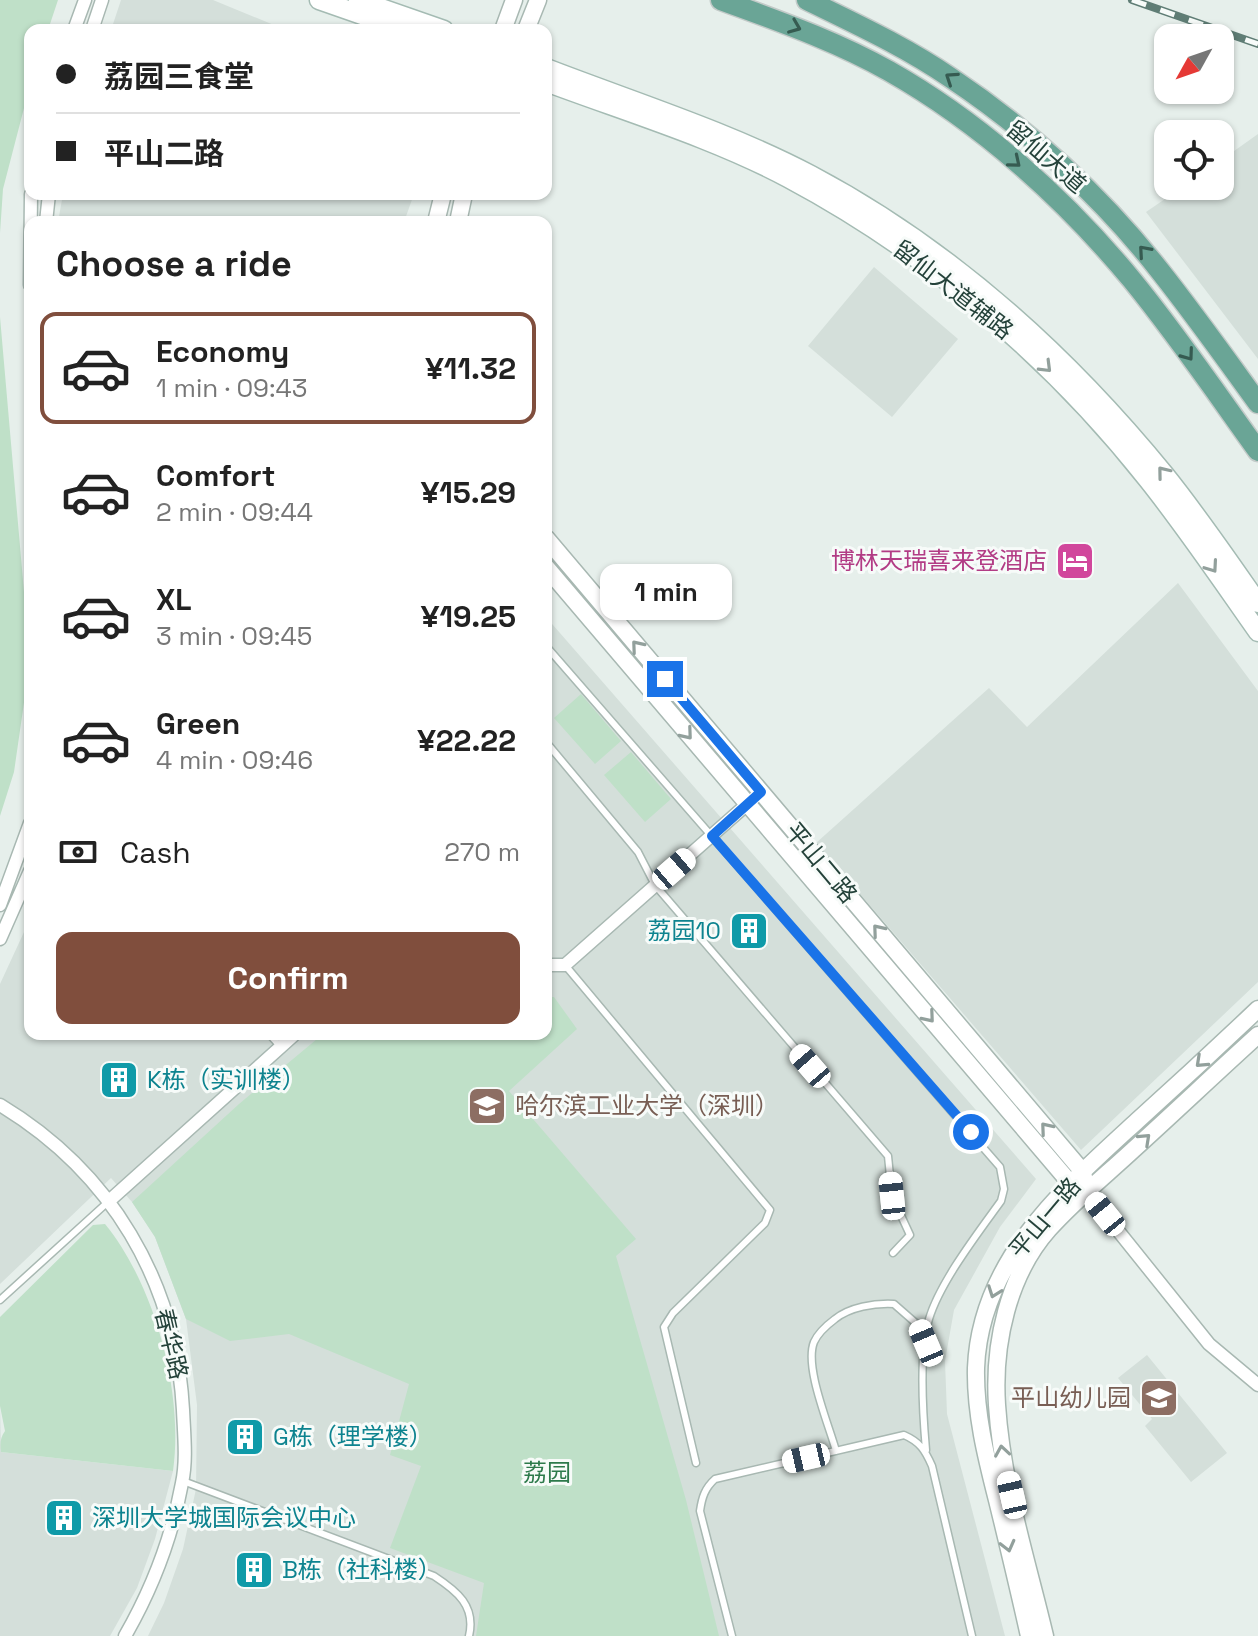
<!DOCTYPE html>
<meta charset="utf-8">
<style>
body{margin:0;font-family:"Space Grotesk","Noto Sans SC",sans-serif;background:#f6f6f6;color:#222;height:100vh;display:flex;flex-direction:column;font-size:30px;white-space:nowrap}
*{box-sizing:border-box;margin:0}
p{font-size:26px;color:#767676}
.icon{flex:none;width:44px;height:44px;fill:none;stroke:currentColor;stroke-width:2;stroke-linecap:round;stroke-linejoin:round}
.map{position:relative;flex:1;overflow:hidden}
.panel{position:absolute;left:24px;top:216px;width:528px;height:824px;display:flex;flex-direction:column;background:#fff;border-radius:16px;box-shadow:0 2px 6px #0004}
.panel>*{flex:none}
.top-card{position:absolute;left:24px;top:24px;width:528px;height:176px;border-radius:16px;box-shadow:0 2px 6px #0004;display:grid;align-content:center;height:176px;padding:0 32px;background:#fff}
.needle{width:52px;rotate:230deg}
.controls{position:absolute;left:1154px;top:24px;display:grid;gap:16px}
.controls a{display:grid;place-items:center;width:80px;height:80px;border-radius:16px;background:#fff;box-shadow:0 2px 6px #0004;font-size:40px}
.end{position:absolute;width:36px;height:36px;margin:-18px;border:10px solid #1a73e8;background:#fff;box-shadow:0 0 0 4px #fff}
.from{border-radius:50%}
.bubble{position:absolute;height:56px;border-radius:16px;background:#fff;box-shadow:0 2px 6px #0004;font-size:26px;font-weight:700;line-height:56px;text-align:center}
.car{position:absolute;width:24px;height:48px;margin:-24px -12px;border-radius:10px;box-shadow:0 0 6px 2px #0007;background:linear-gradient(#fff 24%,#345 0 40%,#fff 0 76%,#345 0 86%,#fff 0)}
.top-card b{display:flex;align-items:center;gap:28px;height:76px;font-size:30px}
.top-card b+b{border-top:2px solid #e0e0e0}
.top-card i{width:20px;height:20px;background:#222}
ul{padding:0;list-style:none}
li{display:flex;align-items:center;gap:24px;height:112px;margin:0 16px 12px;padding:0 16px;border:4px solid transparent;border-radius:16px}
li div{flex:1}
li b{display:block;font-size:30px}
li em{font-style:normal;font-weight:700}
li.current{border-color:#804e3d}
li>.icon{width:72px;height:72px;stroke-width:1.5}
h2{padding:0 32px;font-size:36px;line-height:96px}
.pay{display:flex;align-items:center;gap:20px;height:88px;padding:0 32px;font-size:30px}
.pay p{margin-inline-start:auto}
.cta{display:flex;gap:16px;margin-top:auto;padding:16px 32px}
.cta a{flex:1;height:92px;border-radius:16px;background:#804e3d;color:#fff;font-size:32px;font-weight:700;line-height:92px;text-align:center}
.map>svg:first-child{display:block}
.built{fill:#d4dfda}
.green{fill:#bfe0c8}
.lines{fill:none;stroke-linecap:round;stroke-linejoin:round}
.service-casing{stroke:#a8b8b2;stroke-width:9}
.minor-casing{stroke:#a8b8b2;stroke-width:15}
.tertiary-casing{stroke:#a8b8b2;stroke-width:19}
.secondary-casing{stroke:#a4bbb3;stroke-width:21}
.primary-casing{stroke:#c2cac8;stroke-width:23}
.service{stroke:#fff;stroke-width:6}
.minor{stroke:#fff;stroke-width:12}
.tertiary{stroke:#fff;stroke-width:16}
.secondary{stroke:#fff;stroke-width:18}
.primary{stroke:#6aa596;stroke-width:20}
.rail-casing{stroke:#5f7d75;stroke-width:8}
.rail{stroke:#f7fbf9;stroke-width:5;stroke-dasharray:15;stroke-linecap:butt}
.oneway{stroke:#365b51}
.oneway2{stroke:#92a09c}
.route{stroke:#1a73e8;stroke-width:10}
.labels{text-anchor:middle;stroke-width:6;stroke-linejoin:round;paint-order:stroke}
.street-label{font-size:24px;fill:#24423a;stroke:#f7fbf9}
.hotel-label{font-size:24px;fill:#b23c85;stroke:#f7fbf9;text-anchor:end}
.culture-label{font-size:24px;fill:#0d838f;stroke:#f7fbf9;text-anchor:start}
.education-label{font-size:24px;fill:#785e54;stroke:#f7fbf9;text-anchor:start}
.park-label{font-size:24px;fill:#2d7a4b;stroke:#f7fbf9}
</style>
<div class="map">
<svg width="1258" height="1636" viewBox="0 0 1258 1636">
<rect width="100%" height="100%" fill="#e6efeb"/>
<!-- built -->
<path class="built" d="M 121,0 L 213,0 L 286,30 L 111,30 Z
M 1258,134 L 1258,359 L 1146,212 L 1184,186 L 1220,186 L 1220,161 Z
M 63,194 L 414,194 L 404,222 L 58,222 Z
M 874,267 L 958,339 L 892,417 L 808,346 Z
M 1178,583 L 1258,691 L 1258,982 L 1081,1150 L 816,843 L 989,688 L 1027,727 Z
M 546,617 L 1036,1179 L 1000,1227 L 954,1310 L 945,1361 L 947,1414 L 1005,1636 L 148,1636 L 164,1603 L 183,1549 L 196,1489 L 197,1405 L 186,1319 L 155,1237 L 132,1202 L 111,1178 L 0,1284 L 0,984 L 30,919 L 30,1034 L 546,1034 Z
M 1147,1355 L 1227,1453 L 1191,1482 L 1145,1426 L 1152,1419 L 1118,1378 Z
M 0,1407 L 1,1452 L 173,1471 L 155,1539 L 137,1588 L 110,1636 L 0,1636 Z"/>
<!-- green -->
<path class="green" d="M 0,0 L 58,0 L 48,30 L 30,30 L 30,85 L 3,189 L 0,233 Z
M 0,317 L 30,661 L 14,772 L 0,816 Z
M 581,694 L 621,741 L 595,764 L 554,718 Z
M 631,752 L 671,799 L 645,822 L 604,775 Z
M 546,997 L 554,997 L 577,1029 L 509,1091 L 636,1239 L 616,1256 L 686,1500 L 719,1636 L 476,1636 L 484,1583 L 390,1548 L 421,1466 L 390,1455 L 409,1384 L 289,1334 L 230,1341 L 186,1319 L 155,1237 L 132,1202 L 239,1104 L 323,1034 L 546,1034 Z
M 105,1224 C 155,1285 184,1393 173,1471 L 1,1452 C 0,1444 0,1438 5,1431 L 0,1406 L 0,1317 L 93,1225 Z"/>
<g class="lines">
<!-- service casing -->
<g class="service-casing">
<path id="service" d="M 546,646 L 1000,1167 L 1004,1189 L 1001,1201 C 978,1233 940,1282 929,1319 C 919,1351 923,1416 926,1450
M 546,742 L 638,852 L 655,885 L 888,1156 L 892,1196 L 910,1235 L 893,1253
M 565,965 L 770,1210 L 765,1223 L 673,1313 L 664,1327 L 696,1463
M 269,1034 L 280,1046
M 0,1300 L 109,1201
M 836,1451 C 829,1425 804,1367 814,1342 C 818,1333 827,1325 835,1319 C 850,1307 874,1303 894,1304 L 918,1325 L 924,1340
M 183,1481 L 434,1576 C 457,1591 476,1606 469,1636
M 732,1636 L 700,1511 C 702,1497 705,1488 715,1479 L 904,1435 C 920,1442 925,1450 932,1466 L 972,1636"/>
</g>
<!-- minor casing -->
<g class="minor-casing">
<path id="minor" d="M 74,30 L 85,0
M 92,30 L 102,0
M 46,222 L 49,194
M 30,285 L 31,194
M 0,905 L 30,823
M 0,939 L 30,871
M 546,965 L 565,965 L 761,792
M 0,1105 C 111,1172 176,1281 183,1410 C 184,1434 187,1460 182,1483 C 172,1537 152,1589 125,1636
M 1087,1192 L 1209,1344 L 1258,1385
M 109,1201 L 295,1034"/>
</g>
<!-- tertiary casing -->
<g class="tertiary-casing">
<path id="tertiary" d="M 503,30 L 514,0
M 526,30 L 538,0
M 436,222 L 443,194
M 458,222 L 464,194
M 546,538 L 1083,1172 L 1087,1192
M 546,567 L 1071,1184 L 1087,1192
M 1029,1636 C 1019,1591 1008,1545 997,1500 C 986,1457 975,1413 976,1368 C 980,1260 1064,1188 1137,1121 C 1178,1084 1218,1047 1258,1009
M 1045,1636 C 1027,1560 1002,1483 997,1405 C 993,1344 1008,1275 1049,1229 C 1075,1200 1105,1176 1133,1150 C 1175,1112 1216,1073 1258,1035"/>
</g>
<!-- secondary casing -->
<g class="secondary-casing">
<path id="secondary" d="M 319,0 L 405,30
M 358,0 L 444,30
M 546,68 C 634,102 727,131 811,175 C 949,248 1067,355 1165,475 C 1198,516 1228,560 1258,603
M 546,82 C 626,112 713,138 788,178 C 927,252 1051,357 1148,480 C 1187,529 1222,581 1258,632"/>
</g>
<!-- primary casing -->
<g class="primary-casing">
<path id="primary" d="M 721,0 C 778,21 836,41 889,71 C 981,123 1065,199 1132,280 C 1177,335 1217,394 1258,451
M 807,0 C 856,24 906,47 951,78 C 1029,130 1102,197 1160,271 C 1194,314 1226,359 1258,403"/>
</g>
<!-- service -->
<use href="#service" class="service"/>
<!-- minor -->
<use href="#minor" class="minor"/>
<!-- tertiary -->
<use href="#tertiary" class="tertiary"/>
<!-- secondary -->
<use href="#secondary" class="secondary"/>
<!-- primary -->
<use href="#primary" class="primary"/>
<!-- rail casing -->
<g class="rail-casing">
<path id="rail" d="M 1132,0 L 1258,44"/>
</g>
<!-- rail -->
<use href="#rail" class="rail"/>
</g>
<!-- one-way arrows -->
<defs><path id="oneway-chevron" d="M-2-3.5L2.5 0L-2 3.5" fill="none" stroke-width="1.6" stroke-linecap="round" stroke-linejoin="round" transform="scale(2)"/></defs>
<g class="oneway">
<use href="#oneway-chevron" transform="translate(795 27) rotate(22)"/>
<use href="#oneway-chevron" transform="translate(951 78) rotate(-146)"/>
<use href="#oneway-chevron" transform="translate(1015 162) rotate(40)"/>
<use href="#oneway-chevron" transform="translate(1144 251) rotate(-131)"/>
<use href="#oneway-chevron" transform="translate(1188 355) rotate(54)"/>
</g>
<g class="oneway2">
<use href="#oneway-chevron" transform="translate(1046 367) rotate(45)"/>
<use href="#oneway-chevron" transform="translate(1163 472) rotate(-129)"/>
<use href="#oneway-chevron" transform="translate(1212 567) rotate(55)"/>
<use href="#oneway-chevron" transform="translate(637 646) rotate(-130)"/>
<use href="#oneway-chevron" transform="translate(687 734) rotate(50)"/>
<use href="#oneway-chevron" transform="translate(878 930) rotate(-130)"/>
<use href="#oneway-chevron" transform="translate(929 1017) rotate(50)"/>
<use href="#oneway-chevron" transform="translate(1201 1062) rotate(137)"/>
<use href="#oneway-chevron" transform="translate(1046 1128) rotate(-130)"/>
<use href="#oneway-chevron" transform="translate(1145 1139) rotate(-43)"/>
<use href="#oneway-chevron" transform="translate(994 1292) rotate(110)"/>
<use href="#oneway-chevron" transform="translate(1002 1451) rotate(-99)"/>
<use href="#oneway-chevron" transform="translate(1008 1546) rotate(76)"/>
</g>
<g class="lines">
<!-- route -->
<path class="route" d="M 665,679 L 761,792 L 712,836 L 971,1132"/>
</g>
<!-- icons -->
<defs>
<g id="hotel-square" transform="scale(2)"><rect x="-9" y="-9" width="18" height="18" rx="4" fill="#d1479c" stroke="#f7fbf9"/><path d="M-6-4.5h1.5V1H6V5H4.5V3h-9V5H-6ZM-4 0a1.8 1.8 0 1 1 3.6 0ZM.5 0V-2.5h3Q6-2.5 6 0Z" fill="#fff"/></g>
<g id="building-square" transform="scale(2)"><rect x="-9" y="-9" width="18" height="18" rx="4" fill="#0f9aa8" stroke="#f7fbf9"/><path d="M-4-6H4V6H1V3H-1V6H-4ZM-2.5-4.3h1.7v1.8h-1.7ZM.8-4.3h1.7v1.8H.8ZM-2.5-1h1.7V.8h-1.7ZM.8-1h1.7V.8H.8Z" fill="#fff"/></g>
<g id="university-square" transform="scale(2)"><rect x="-9" y="-9" width="18" height="18" rx="4" fill="#8d6e63" stroke="#f7fbf9"/><path d="M0-5L7-2L0 1L-7-2ZM-4 1L0 2.5L4 1V4Q0 6-4 4Z" fill="#fff"/></g>
<g id="school-square" transform="scale(2)"><rect x="-9" y="-9" width="18" height="18" rx="4" fill="#8d6e63" stroke="#f7fbf9"/><path d="M0-5L7-2L0 1L-7-2ZM-4 1L0 2.5L4 1V4Q0 6-4 4Z" fill="#fff"/></g>
</defs>
<g fill-rule="evenodd">
<use href="#hotel-square" x="1075" y="561"/>
<use href="#building-square" x="749" y="931"/>
<use href="#building-square" x="119" y="1080"/>
<use href="#university-square" x="487" y="1106"/>
<use href="#school-square" x="1159" y="1398"/>
<use href="#building-square" x="245" y="1437"/>
<use href="#building-square" x="64" y="1518"/>
<use href="#building-square" x="254" y="1570"/>
</g>
<g class="labels">
<!-- street labels -->
<g class="street-label">
<text transform="translate(1046 157) rotate(41)" y="8">留仙大道</text>
<text transform="translate(953 290) rotate(38)" y="8">留仙大道辅路</text>
<text transform="translate(821 863) rotate(50)" y="8">平山二路</text>
<text transform="translate(1045 1218) rotate(-50)" y="8">平山一路</text>
<text transform="translate(171 1344) rotate(77)" y="8">春华路</text>
</g>
<!-- hotel labels -->
<g class="hotel-label">
<text x="1047" y="569">博林天瑞喜来登酒店</text>
</g>
<!-- culture labels -->
<g class="culture-label">
<text x="721" y="939" text-anchor="end">荔园10</text>
<text x="147" y="1088">K栋（实训楼）</text>
<text x="273" y="1445">G栋（理学楼）</text>
<text x="92" y="1526">深圳大学城国际会议中心</text>
<text x="282" y="1578">B栋（社科楼）</text>
</g>
<!-- education labels -->
<g class="education-label">
<text x="515" y="1114">哈尔滨工业大学（深圳）</text>
<text x="1131" y="1406" text-anchor="end">平山幼儿园</text>
</g>
<!-- park labels -->
<g class="park-label">
<text x="547" y="1481">荔园</text>
</g>
</g>
</svg>
<div class="controls">
<a><svg class="needle" viewBox="-14 -14 28 28"><path d="M0-13l5 13h-10z" fill="#e53935"/><path d="M0 13l5-13h-10z" fill="#767676"/></svg></a>
<a><svg class="icon" aria-label="locate" viewBox="0 0 24 24"><circle cx="12" cy="12" r="6"/><path d="M12 2v4M12 18v4M2 12h4M18 12h4"/></svg></a>
</div>
<i class="end from" style="left:971px;top:1132px"></i>
<i class="end" style="left:665px;top:679px"></i>
<div class="bubble" style="left:600px;top:564px;width:132px">1 min</div>
<i class="car" style="left:674px;top:869px;rotate:49deg"></i>
<i class="car" style="left:810px;top:1066px;rotate:319deg"></i>
<i class="car" style="left:892px;top:1196px;rotate:354deg"></i>
<i class="car" style="left:1105px;top:1214px;rotate:321deg"></i>
<i class="car" style="left:926px;top:1343px;rotate:337deg"></i>
<i class="car" style="left:806px;top:1458px;rotate:257deg"></i>
<i class="car" style="left:1012px;top:1495px;rotate:347deg"></i>
<div class="top-card">
<b><i class="from"></i>荔园三食堂</b>
<b><i></i>平山二路</b>
</div>
<section class="panel">
<h2>Choose a ride</h2>
<ul>
<li class="current"><svg class="icon" aria-label="car" viewBox="0 0 24 24"><path d="M5 17H2v-5l4-1 3-4h7l3 4 3 1v5h-3M9 17h6M6 11h13"/><circle cx="7" cy="17" r="2"/><circle cx="17" cy="17" r="2"/></svg><div><b>Economy</b><p>1 min · 09:43</p></div><em>¥11.32</em></li>
<li><svg class="icon" aria-label="car" viewBox="0 0 24 24"><path d="M5 17H2v-5l4-1 3-4h7l3 4 3 1v5h-3M9 17h6M6 11h13"/><circle cx="7" cy="17" r="2"/><circle cx="17" cy="17" r="2"/></svg><div><b>Comfort</b><p>2 min · 09:44</p></div><em>¥15.29</em></li>
<li><svg class="icon" aria-label="car" viewBox="0 0 24 24"><path d="M5 17H2v-5l4-1 3-4h7l3 4 3 1v5h-3M9 17h6M6 11h13"/><circle cx="7" cy="17" r="2"/><circle cx="17" cy="17" r="2"/></svg><div><b>XL</b><p>3 min · 09:45</p></div><em>¥19.25</em></li>
<li><svg class="icon" aria-label="car" viewBox="0 0 24 24"><path d="M5 17H2v-5l4-1 3-4h7l3 4 3 1v5h-3M9 17h6M6 11h13"/><circle cx="7" cy="17" r="2"/><circle cx="17" cy="17" r="2"/></svg><div><b>Green</b><p>4 min · 09:46</p></div><em>¥22.22</em></li>
</ul>
<div class="pay"><svg class="icon" aria-label="cash" viewBox="0 0 24 24"><path d="M3 7h18v10H3z"/><circle cx="12" cy="12" r="2"/></svg>Cash<p>270 m</p></div>
<div class="cta"><a>Confirm</a></div>
</section>
</div>
